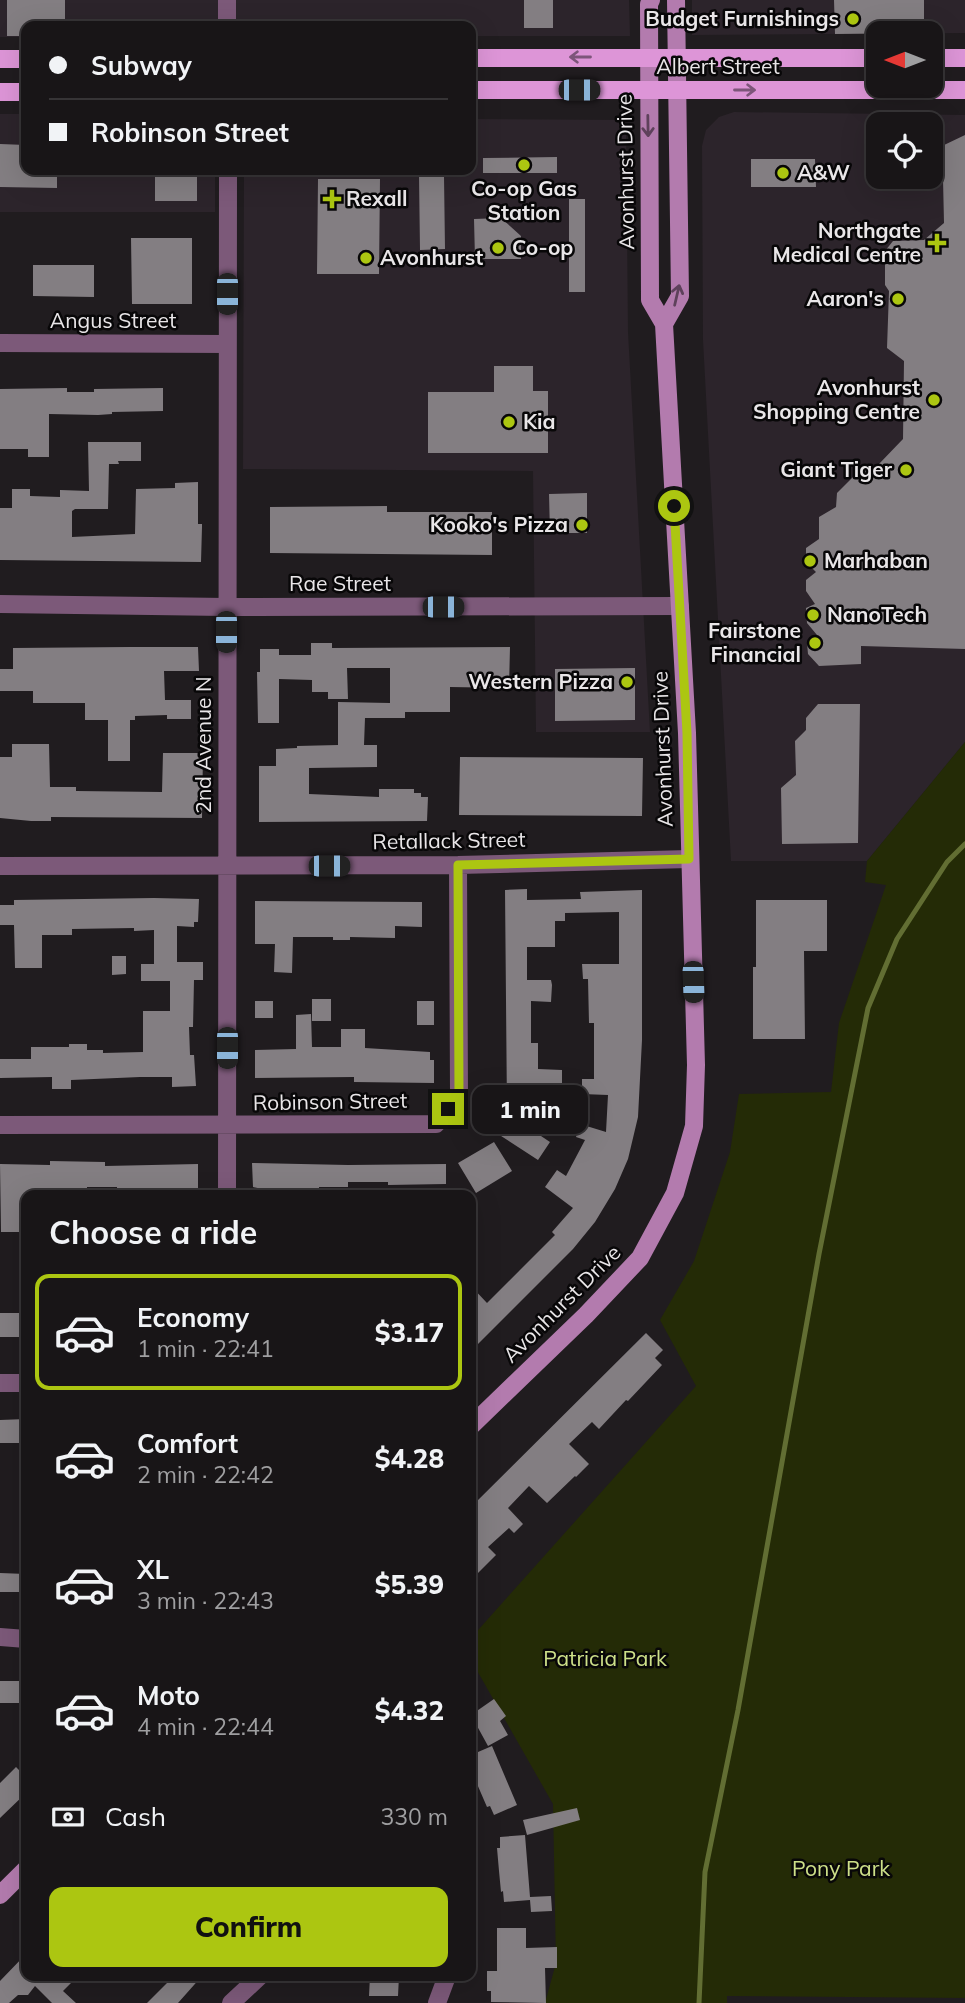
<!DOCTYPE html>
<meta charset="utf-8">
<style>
body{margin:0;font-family:Mulish,sans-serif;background:#211e20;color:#f1f3f6;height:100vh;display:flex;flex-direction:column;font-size:26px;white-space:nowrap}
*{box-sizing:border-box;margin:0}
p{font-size:23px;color:#9f9fa1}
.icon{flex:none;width:38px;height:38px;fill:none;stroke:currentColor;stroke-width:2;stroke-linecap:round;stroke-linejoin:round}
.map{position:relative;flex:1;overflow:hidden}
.side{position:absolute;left:21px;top:1190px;width:455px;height:791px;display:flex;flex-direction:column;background:#181517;border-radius:14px;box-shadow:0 7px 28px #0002,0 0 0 2px #363436}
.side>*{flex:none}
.top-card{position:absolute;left:21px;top:21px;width:455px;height:154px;border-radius:14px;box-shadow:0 7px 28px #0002,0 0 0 2px #363436;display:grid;align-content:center;height:154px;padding:0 28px;background:#181517}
.needle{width:46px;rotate:270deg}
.buttons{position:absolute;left:866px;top:21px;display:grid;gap:14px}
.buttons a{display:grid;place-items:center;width:77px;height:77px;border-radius:14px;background:#181517;box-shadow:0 7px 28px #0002,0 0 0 2px #363436;font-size:35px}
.end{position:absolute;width:32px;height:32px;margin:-16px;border:9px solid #acc611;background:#111;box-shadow:0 0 0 4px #111}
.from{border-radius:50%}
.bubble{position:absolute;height:49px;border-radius:14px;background:#181517;box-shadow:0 7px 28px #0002,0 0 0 2px #363436;font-size:23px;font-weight:800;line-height:49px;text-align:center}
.car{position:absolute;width:21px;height:42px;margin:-21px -10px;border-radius:9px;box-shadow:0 0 5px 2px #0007;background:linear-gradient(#222 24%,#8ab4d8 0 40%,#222 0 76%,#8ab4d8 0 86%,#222 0)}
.top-card b{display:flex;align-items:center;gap:24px;height:66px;font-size:26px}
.top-card b+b{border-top:2px solid #363436}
.top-card i{width:18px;height:18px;background:#f1f3f6}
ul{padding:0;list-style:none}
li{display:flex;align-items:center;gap:21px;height:116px;margin:0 14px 10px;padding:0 14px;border:4px solid transparent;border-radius:14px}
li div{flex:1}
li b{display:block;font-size:26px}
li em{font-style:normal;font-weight:800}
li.on{border-color:#acc611}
li>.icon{width:63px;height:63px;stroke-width:1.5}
h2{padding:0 28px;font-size:32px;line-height:84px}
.pay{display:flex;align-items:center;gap:18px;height:77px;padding:0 28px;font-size:26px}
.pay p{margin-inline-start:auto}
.primary-button{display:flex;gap:14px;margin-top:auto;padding:14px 28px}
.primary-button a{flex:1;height:80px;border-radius:14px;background:#acc611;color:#111;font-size:28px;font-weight:800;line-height:80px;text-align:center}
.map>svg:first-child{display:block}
.built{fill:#2c242b;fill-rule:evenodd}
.green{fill:#242b06}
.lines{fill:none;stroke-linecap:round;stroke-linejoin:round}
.stream{stroke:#626e33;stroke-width:5}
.building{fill:#837e82}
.street{stroke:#7c5979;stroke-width:18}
.secondary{stroke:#b37bae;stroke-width:18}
.primary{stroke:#dd95d7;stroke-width:18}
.oneway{stroke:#7d557a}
.oneway2{stroke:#5e415b}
.route{stroke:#acc611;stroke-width:9}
.poi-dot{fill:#acc611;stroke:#080708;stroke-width:2.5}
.labels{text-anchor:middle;stroke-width:5;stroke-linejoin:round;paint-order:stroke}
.poi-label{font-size:21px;font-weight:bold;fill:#e9e6e8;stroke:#080708;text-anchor:end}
.street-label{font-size:21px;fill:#e9e6e8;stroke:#080708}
.park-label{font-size:21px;fill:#cee089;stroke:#080708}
</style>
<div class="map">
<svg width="965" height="2003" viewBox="0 0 965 2003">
<rect width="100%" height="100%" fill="#201c1f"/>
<!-- built -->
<path class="built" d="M 0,0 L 629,0 L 630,36 L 471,36 L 471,26 L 26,26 L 26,37 L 0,37 Z
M 692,0 L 965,0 L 965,33 L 692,35 Z
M 734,112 L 965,115 L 965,742 L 867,861 L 731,861 L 703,340 L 702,146 L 706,130 L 719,117 ZM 878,124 L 931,124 L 931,177 L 878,177 Z
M 0,114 L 26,114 L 26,170 L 215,170 L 215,212 L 0,212 Z
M 471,119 L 626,120 L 628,332 L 650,732 L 536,732 L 533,471 L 243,469 L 244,170 L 471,170 Z"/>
<!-- green -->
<path class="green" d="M 965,742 L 965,1998 L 727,1996 L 727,2003 L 545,2003 L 556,1963 L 553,1804 L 471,1660 L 471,1638 L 696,1386 L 660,1320 L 694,1261 L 730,1152 L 739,1094 L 831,1092 L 839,1023 L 886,885 L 865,882 L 867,861 Z"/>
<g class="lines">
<!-- stream -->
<path class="stream" d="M 699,2003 L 705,1872 L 738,1710 L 819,1254 L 868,1008 L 897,939 L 947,862 L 965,844"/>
</g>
<!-- building -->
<path class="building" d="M 7,0 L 65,0 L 65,26 L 26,26 L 26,36 L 7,36 Z
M 524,0 L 553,0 L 553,28 L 524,28 Z
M 834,0 L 924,0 L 924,33 L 835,34 Z
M 965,135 L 965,649 L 861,646 L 861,664 L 819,666 L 808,654 L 807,643 L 817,635 L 807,623 L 806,608 L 815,604 L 806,591 L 806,580 L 816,572 L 806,562 L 806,548 L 819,539 L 819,517 L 836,507 L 837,493 L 865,465 L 878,465 L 903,439 L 904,361 L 887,348 L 889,291 L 885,285 L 885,251 L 893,241 L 924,240 L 944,223 L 943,179 L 935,167 L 935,153 L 942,146 Z
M 0,144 L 26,145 L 26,170 L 57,170 L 57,188 L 0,187 Z
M 557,157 L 557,173 L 483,173 L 483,158 Z
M 751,159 L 815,159 L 816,187 L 751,187 Z
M 163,170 L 197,170 L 197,201 L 155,201 L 155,177 Z
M 419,176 L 444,176 L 445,249 L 420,250 Z
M 318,179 L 380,179 L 379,274 L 317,274 Z
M 569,199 L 585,199 L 585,292 L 569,292 Z
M 501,218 L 521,236 L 521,259 L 475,259 L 474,219 Z
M 131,238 L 192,238 L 192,304 L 132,304 Z
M 33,265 L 94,265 L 94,297 L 33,296 Z
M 494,366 L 533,366 L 533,391 L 548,391 L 548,453 L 428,453 L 428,392 L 494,392 Z
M 67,388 L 67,392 L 94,392 L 94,389 L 163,388 L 163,411 L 112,412 L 112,414 L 98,415 L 49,414 L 49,457 L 28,457 L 28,449 L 0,449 L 0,389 Z
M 88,442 L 141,442 L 141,461 L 118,461 L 119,464 L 109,464 L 108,509 L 75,509 L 72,511 L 72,537 L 135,534 L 136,489 L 175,488 L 175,483 L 198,482 L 198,524 L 202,524 L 202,527 L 201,562 L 0,560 L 0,508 L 12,508 L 12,489 L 30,489 L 30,496 L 60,497 L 60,490 L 89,491 Z
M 587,493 L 587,533 L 550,533 L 549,494 Z
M 387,506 L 387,512 L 492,512 L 492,555 L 270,553 L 270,507 Z
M 311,643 L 332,643 L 332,648 L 510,647 L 509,688 L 450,687 L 450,712 L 405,712 L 405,718 L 365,718 L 364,745 L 377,745 L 377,767 L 309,768 L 309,794 L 379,797 L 379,789 L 414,789 L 414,793 L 421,793 L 421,797 L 428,797 L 427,821 L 259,822 L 259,766 L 276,766 L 276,749 L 297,748 L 297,746 L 338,745 L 338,702 L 390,703 L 390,668 L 347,668 L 348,699 L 328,699 L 328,692 L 312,692 L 312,680 L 279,679 L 279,723 L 258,723 L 257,672 L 260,672 L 260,649 L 279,649 L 279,655 L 311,655 Z
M 129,647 L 198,647 L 199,671 L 164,671 L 165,700 L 191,700 L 191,719 L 167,719 L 167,715 L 135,716 L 135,720 L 130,720 L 130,761 L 108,761 L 108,720 L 85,720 L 85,703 L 33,703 L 33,691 L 0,691 L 0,669 L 13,669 L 13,648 Z
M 635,668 L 635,720 L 555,721 L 555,669 Z
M 818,704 L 860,704 L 858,843 L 782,844 L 781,788 L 796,775 L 795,741 L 806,730 L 806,718 Z
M 12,744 L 49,744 L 50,787 L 76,787 L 76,791 L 162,792 L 163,753 L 203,753 L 202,818 L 51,817 L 51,821 L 31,821 L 0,818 L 0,757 L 12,757 Z
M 460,757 L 643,758 L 642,816 L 459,815 Z
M 527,889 L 527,900 L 581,899 L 580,892 L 642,890 L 642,1040 L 638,1117 L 628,1159 L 615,1189 L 595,1222 L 573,1249 L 471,1351 L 471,1286 L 487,1303 L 555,1235 L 552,1232 L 573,1208 L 545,1187 L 557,1170 L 566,1176 L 585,1140 L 576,1137 L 580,1124 L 606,1132 L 608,1095 L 582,1094 L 582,1079 L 594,1079 L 594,1023 L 589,1023 L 588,979 L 583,979 L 582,964 L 619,964 L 619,912 L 565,913 L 565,921 L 555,921 L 555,947 L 527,947 L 527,980 L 551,980 L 552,985 L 551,1002 L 531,1001 L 531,1043 L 538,1043 L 538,1069 L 562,1070 L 562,1083 L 550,1083 L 550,1093 L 540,1093 L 540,1101 L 529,1128 L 550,1142 L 538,1160 L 498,1134 L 507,1111 L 505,890 Z
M 154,898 L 199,899 L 198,922 L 194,922 L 194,927 L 177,926 L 177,962 L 203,962 L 203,980 L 194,980 L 193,1027 L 189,1027 L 190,1055 L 194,1055 L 196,1086 L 172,1087 L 172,1077 L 140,1077 L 71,1080 L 71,1089 L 52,1089 L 52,1077 L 0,1078 L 0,1059 L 31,1059 L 31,1047 L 69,1047 L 69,1044 L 87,1044 L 87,1050 L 103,1050 L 103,1053 L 143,1052 L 143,1011 L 170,1011 L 170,981 L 141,981 L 141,964 L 154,964 L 154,930 L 134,931 L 134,928 L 72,929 L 72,935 L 42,935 L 42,968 L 15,968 L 14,925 L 0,925 L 0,905 L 14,905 L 14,900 Z
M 756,900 L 827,900 L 827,951 L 804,951 L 805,1039 L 753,1039 L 753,967 L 756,967 Z
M 255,901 L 422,902 L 422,927 L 395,926 L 395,938 L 350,937 L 350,940 L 333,940 L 333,937 L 293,937 L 292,973 L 274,972 L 275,944 L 255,944 Z
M 112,956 L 126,956 L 126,974 L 112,975 Z
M 312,999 L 331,999 L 331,1021 L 312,1021 Z
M 255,1001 L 273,1001 L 273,1018 L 255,1018 Z
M 417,1001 L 434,1001 L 434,1025 L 417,1025 Z
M 311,1014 L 312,1047 L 341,1047 L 341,1029 L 365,1029 L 365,1048 L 430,1052 L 430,1060 L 434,1060 L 434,1083 L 354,1082 L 354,1077 L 255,1078 L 255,1050 L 296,1049 L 296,1015 Z
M 494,1142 L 512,1171 L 476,1193 L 458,1163 Z
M 50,1161 L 105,1162 L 105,1166 L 198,1164 L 198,1195 L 169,1195 L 169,1191 L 117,1191 L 117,1187 L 87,1187 L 87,1195 L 26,1195 L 26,1198 L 21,1198 L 19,1232 L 1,1232 L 0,1164 L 50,1165 Z
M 252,1163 L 348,1165 L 446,1164 L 446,1184 L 388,1185 L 388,1182 L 348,1182 L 348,1187 L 319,1187 L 319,1192 L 272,1191 L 253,1187 Z
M 0,1313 L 26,1313 L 26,1337 L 0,1337 Z
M 646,1333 L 663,1350 L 655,1358 L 662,1365 L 628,1401 L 626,1400 L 599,1429 L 592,1422 L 569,1444 L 589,1464 L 576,1477 L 575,1476 L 547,1503 L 529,1486 L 508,1508 L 523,1524 L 514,1533 L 509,1528 L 488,1547 L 496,1555 L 471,1580 L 471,1507 Z
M 26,1419 L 26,1443 L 0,1443 L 0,1420 Z
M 0,1573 L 26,1574 L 26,1592 L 0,1592 Z
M 0,1681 L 20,1681 L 20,1703 L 0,1703 Z
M 494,1699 L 506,1716 L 500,1721 L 508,1735 L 488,1746 L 471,1715 Z
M 492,1746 L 517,1805 L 494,1815 L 490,1806 L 487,1807 L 471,1770 L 471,1755 Z
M 16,1767 L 26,1777 L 26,1793 L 0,1818 L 0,1783 Z
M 577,1808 L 580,1820 L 527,1835 L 523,1820 Z
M 525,1835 L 530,1897 L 551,1896 L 552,1911 L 531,1912 L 530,1900 L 504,1902 L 503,1891 L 501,1892 L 499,1871 L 497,1848 L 500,1848 L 500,1837 Z
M 497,1928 L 526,1928 L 526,1948 L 557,1947 L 557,1968 L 545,1968 L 546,2003 L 491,2002 L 491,1991 L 487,1991 L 487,1971 L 497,1971 Z
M 26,1954 L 26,1976 L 65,1976 L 71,1983 L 63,1991 L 76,2003 L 52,2003 L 35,1986 L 28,1995 L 18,1995 L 9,2003 L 0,2003 L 0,1981 Z
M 174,1976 L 202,1976 L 178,2003 L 147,2003 Z
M 370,1976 L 399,1976 L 398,1996 L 369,1996 Z"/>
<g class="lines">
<!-- street -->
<path class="street" d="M 227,0 L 227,26
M 0,343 L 227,344
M 0,604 L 226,607 L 680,606
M 0,866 L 458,865 L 689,859
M 0,1125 L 436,1124 L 459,1094 L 458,865
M 227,1195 L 228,170
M 0,1383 L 26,1383
M 0,1637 L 26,1639
M 231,2003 L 260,1976
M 437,2003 L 447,1976"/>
<!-- secondary -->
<path class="secondary" d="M 664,324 L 680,296 L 676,0
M 471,1426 L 586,1315 L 640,1258 L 675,1193 L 694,1126 L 696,1065 L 687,733 L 664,324 L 650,300 L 649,4 L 651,0
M 0,1895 L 26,1869"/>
<!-- primary -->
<path class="primary" d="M 471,58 L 878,58
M 931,58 L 965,58
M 0,59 L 26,59
M 471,90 L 965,90
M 0,92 L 26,92"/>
</g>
<!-- one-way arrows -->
<defs><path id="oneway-shaft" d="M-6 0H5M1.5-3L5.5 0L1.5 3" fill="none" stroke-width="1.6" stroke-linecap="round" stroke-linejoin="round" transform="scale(1.75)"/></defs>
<g class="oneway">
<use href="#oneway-shaft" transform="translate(580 57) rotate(180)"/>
<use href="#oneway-shaft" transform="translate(745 90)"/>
</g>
<g class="oneway2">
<use href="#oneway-shaft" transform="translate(648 126) rotate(89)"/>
<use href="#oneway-shaft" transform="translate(677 295) rotate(-77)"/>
</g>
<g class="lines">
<!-- route -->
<path class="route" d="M 448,1109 L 459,1094 L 458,865 L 689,859 L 687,733 L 674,506"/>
</g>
<!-- markers -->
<g class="poi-dot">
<circle cx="853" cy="19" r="7"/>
<circle cx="524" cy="165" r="7"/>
<circle cx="783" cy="173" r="7"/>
<path d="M328.5 188.5h7v7h7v7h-7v7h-7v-7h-7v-7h7z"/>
<path d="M933.5 232.5h7v7h7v7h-7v7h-7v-7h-7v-7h7z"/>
<circle cx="498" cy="248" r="7"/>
<circle cx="366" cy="258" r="7"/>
<circle cx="898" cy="299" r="7"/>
<circle cx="934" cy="400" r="7"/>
<circle cx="509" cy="422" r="7"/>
<circle cx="906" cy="470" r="7"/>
<circle cx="582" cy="525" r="7"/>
<circle cx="810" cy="561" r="7"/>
<circle cx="813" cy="615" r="7"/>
<circle cx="815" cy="643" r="7"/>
<circle cx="627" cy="682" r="7"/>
</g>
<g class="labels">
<!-- poi labels -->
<g class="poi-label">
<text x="839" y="26">Budget Furnishings</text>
<text x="797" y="180" text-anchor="start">A&amp;W</text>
<text x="524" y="196" text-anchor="middle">Co-op Gas<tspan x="524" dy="24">Station</tspan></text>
<text x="346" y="206" text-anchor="start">Rexall</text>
<text x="921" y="238">Northgate<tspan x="921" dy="24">Medical Centre</tspan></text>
<text x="512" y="255" text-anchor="start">Co-op</text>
<text x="380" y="265" text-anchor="start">Avonhurst</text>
<text x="884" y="306">Aaron's</text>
<text x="920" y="395">Avonhurst<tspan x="920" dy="24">Shopping Centre</tspan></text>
<text x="523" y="429" text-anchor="start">Kia</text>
<text x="892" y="477">Giant Tiger</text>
<text x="568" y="532">Kooko's Pizza</text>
<text x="824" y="568" text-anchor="start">Marhaban</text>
<text x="827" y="622" text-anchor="start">NanoTech</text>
<text x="801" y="638">Fairstone<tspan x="801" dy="24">Financial</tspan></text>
<text x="613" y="689">Western Pizza</text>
</g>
<!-- street labels -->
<g class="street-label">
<text x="718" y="74">Albert Street</text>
<text transform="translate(626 172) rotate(-91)" y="7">Avonhurst Drive</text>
<text x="113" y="328">Angus Street</text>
<text x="340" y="591">Rae Street</text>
<text transform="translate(204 745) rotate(-90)" y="7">2nd Avenue N</text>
<text transform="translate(663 749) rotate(-92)" y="7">Avonhurst Drive</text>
<text transform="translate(449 841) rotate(-1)" y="7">Retallack Street</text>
<text transform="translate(330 1102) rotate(-1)" y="7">Robinson Street</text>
<text transform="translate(562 1304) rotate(-45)" y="7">Avonhurst Drive</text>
</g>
<!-- park labels -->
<g class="park-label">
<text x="605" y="1666">Patricia Park</text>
<text x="841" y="1876">Pony Park</text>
</g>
</g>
</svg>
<div class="buttons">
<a><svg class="needle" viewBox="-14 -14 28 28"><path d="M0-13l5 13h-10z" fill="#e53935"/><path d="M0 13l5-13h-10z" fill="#9f9fa1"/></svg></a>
<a><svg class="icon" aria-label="locate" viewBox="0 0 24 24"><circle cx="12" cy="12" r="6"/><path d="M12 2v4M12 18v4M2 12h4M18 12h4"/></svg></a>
</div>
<i class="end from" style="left:674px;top:506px"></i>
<i class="end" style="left:448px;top:1109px"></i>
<div class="bubble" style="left:472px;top:1085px;width:116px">1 min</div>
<i class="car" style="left:579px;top:90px;rotate:90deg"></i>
<i class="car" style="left:227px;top:294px;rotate:180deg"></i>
<i class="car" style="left:443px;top:607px;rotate:90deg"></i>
<i class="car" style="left:226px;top:632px;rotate:180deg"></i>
<i class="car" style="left:329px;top:866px;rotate:90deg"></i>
<i class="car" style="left:693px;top:982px;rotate:178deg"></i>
<i class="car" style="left:227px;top:1048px;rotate:180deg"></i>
<div class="top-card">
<b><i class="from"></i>Subway</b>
<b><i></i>Robinson Street</b>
</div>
<section class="side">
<h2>Choose a ride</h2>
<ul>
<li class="on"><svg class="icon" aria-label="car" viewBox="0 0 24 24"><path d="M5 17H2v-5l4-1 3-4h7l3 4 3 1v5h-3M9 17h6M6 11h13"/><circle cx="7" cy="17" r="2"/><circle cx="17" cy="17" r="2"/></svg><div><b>Economy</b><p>1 min · 22:41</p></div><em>$3.17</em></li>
<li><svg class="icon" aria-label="car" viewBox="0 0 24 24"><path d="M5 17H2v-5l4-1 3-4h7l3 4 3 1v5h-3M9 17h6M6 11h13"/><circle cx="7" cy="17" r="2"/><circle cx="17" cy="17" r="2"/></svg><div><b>Comfort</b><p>2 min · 22:42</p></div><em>$4.28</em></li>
<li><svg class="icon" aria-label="car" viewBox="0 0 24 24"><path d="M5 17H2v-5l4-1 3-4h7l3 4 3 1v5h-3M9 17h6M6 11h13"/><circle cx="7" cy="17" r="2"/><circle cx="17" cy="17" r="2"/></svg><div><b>XL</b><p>3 min · 22:43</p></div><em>$5.39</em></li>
<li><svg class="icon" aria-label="car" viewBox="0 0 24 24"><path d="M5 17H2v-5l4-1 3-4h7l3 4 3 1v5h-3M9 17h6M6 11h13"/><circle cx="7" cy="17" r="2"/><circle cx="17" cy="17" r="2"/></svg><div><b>Moto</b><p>4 min · 22:44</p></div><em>$4.32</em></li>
</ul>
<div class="pay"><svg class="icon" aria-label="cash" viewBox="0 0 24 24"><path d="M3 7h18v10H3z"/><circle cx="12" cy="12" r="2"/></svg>Cash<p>330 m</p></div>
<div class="primary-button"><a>Confirm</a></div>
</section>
</div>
